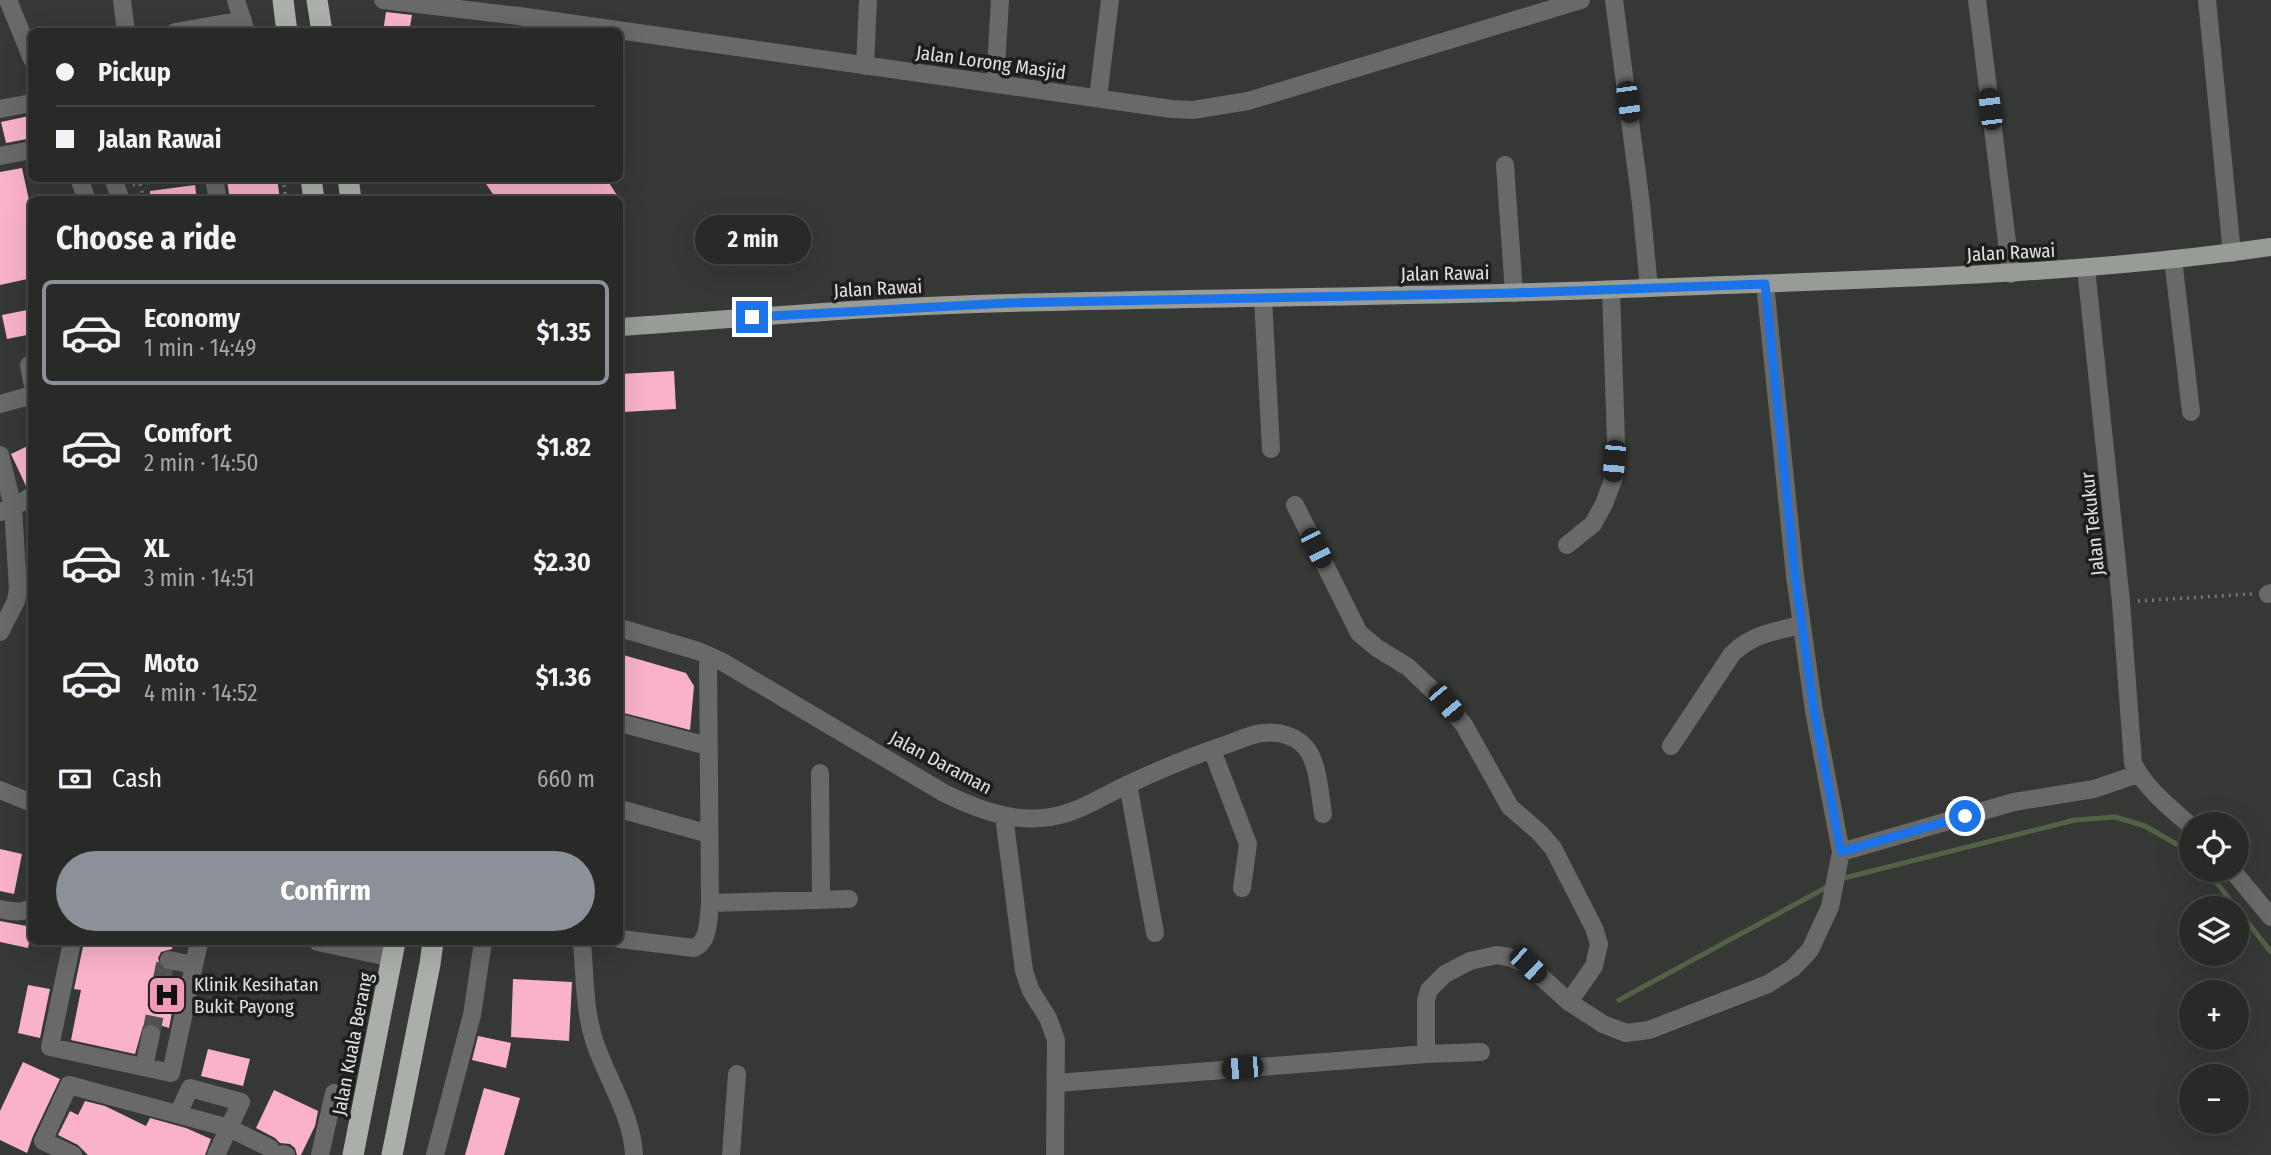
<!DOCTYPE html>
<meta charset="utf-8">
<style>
body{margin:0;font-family:"Fira Sans Condensed",sans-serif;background:#30322f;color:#f1f3f6;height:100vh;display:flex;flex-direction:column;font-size:26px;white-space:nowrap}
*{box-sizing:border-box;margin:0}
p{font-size:23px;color:#a5a7a7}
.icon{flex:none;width:38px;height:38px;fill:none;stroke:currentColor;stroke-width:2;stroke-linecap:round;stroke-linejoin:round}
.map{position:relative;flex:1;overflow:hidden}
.sheet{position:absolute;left:28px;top:196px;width:595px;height:749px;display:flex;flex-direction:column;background:#282a27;border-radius:10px;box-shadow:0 7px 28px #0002,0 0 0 2px #444644}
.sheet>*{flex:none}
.top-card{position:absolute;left:28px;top:28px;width:595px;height:154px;border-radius:10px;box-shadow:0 7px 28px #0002,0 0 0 2px #444644;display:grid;align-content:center;height:154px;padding:0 28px;background:#282a27}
.controls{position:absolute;left:2179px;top:812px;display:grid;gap:14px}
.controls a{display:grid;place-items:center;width:70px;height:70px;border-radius:50%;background:#282a27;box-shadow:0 7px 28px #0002,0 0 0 2px #444644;font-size:35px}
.end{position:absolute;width:32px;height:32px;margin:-16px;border:9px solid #1a73e8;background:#fff;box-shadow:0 0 0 4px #fff}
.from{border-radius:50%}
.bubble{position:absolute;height:49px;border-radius:24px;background:#282a27;box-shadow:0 7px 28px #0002,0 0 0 2px #444644;font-size:23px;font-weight:700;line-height:49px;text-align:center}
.car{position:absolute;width:21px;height:42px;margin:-21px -10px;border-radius:9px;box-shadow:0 0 5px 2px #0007;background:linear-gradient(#222 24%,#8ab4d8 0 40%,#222 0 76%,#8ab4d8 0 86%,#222 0)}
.top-card b{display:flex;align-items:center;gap:24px;height:66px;font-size:26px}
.top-card b+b{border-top:2px solid #444644}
.top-card i{width:18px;height:18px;background:#f1f3f6}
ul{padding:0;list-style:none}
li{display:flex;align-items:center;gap:21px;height:105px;margin:0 14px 10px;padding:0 14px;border:4px solid transparent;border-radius:10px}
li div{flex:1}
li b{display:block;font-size:26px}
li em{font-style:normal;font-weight:700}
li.current{border-color:#8c9099}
li>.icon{width:63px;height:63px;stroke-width:1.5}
h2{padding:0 28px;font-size:32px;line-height:84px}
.pay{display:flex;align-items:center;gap:18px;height:77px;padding:0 28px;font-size:26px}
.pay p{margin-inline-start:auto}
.primary-button{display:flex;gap:14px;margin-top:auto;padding:14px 28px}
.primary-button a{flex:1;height:80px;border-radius:42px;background:#8c9099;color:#fff;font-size:28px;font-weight:700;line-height:80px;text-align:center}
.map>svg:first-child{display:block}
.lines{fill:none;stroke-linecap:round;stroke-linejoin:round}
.stream{stroke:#536247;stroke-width:5}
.building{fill:#f9b2c8}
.minor-tunnel{stroke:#4f524e;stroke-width:18;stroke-dasharray:18 9;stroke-linecap:butt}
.path{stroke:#757874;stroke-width:3.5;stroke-dasharray:2 5;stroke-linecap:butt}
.minor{stroke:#696a68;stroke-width:18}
.major{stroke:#989c97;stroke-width:18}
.highway{stroke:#abafa9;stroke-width:21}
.route{stroke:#1a73e8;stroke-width:9}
.labels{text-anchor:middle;stroke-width:7;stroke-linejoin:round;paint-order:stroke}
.street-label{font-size:19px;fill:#e0e2df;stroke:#1e1f1d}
.poi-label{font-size:19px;fill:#e0e2df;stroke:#1e1f1d;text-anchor:start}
</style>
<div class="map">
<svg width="2271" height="1155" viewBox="0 0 2271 1155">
<rect width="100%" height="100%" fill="#353834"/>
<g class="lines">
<!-- stream -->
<path class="stream" d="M 2204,870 L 2216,882 L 2271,952
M 1840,879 L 2075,820 L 2115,817 L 2145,826 L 2180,846 L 2191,857
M 1619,1000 L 1829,886"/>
</g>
<!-- building -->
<path class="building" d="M 386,12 L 412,15 L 409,32 L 383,32 Z
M 29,116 L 32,138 L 6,143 L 1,122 Z
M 22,168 L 32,214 L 32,278 L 0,285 L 0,172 Z
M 236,178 L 277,178 L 280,200 L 230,200 L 227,180 Z
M 482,178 L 606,178 L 620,200 L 497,200 Z
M 195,185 L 197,200 L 150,200 L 150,191 Z
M 32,309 L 32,334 L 7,339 L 2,315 Z
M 674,371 L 676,409 L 623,412 L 623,401 L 620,402 L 620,374 Z
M 32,444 L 32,485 L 26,486 L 11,454 Z
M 620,654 L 686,673 L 694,686 L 690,730 L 620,712 Z
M 0,849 L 22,854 L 14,894 L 0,891 Z
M 0,921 L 32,927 L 28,948 L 0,942 Z
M 84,942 L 173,942 L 172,949 L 161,952 L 158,958 L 161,968 L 167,971 L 160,1005 L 173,1007 L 169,1028 L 153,1023 L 143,1026 L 135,1054 L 71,1040 L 81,990 L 74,989 Z
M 513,979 L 572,982 L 569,1041 L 511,1037 Z
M 28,985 L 50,989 L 40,1038 L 18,1033 Z
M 478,1036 L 511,1043 L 506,1068 L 472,1060 Z
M 208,1049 L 250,1059 L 243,1086 L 201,1076 Z
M 23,1062 L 60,1079 L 33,1136 L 27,1153 L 0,1140 L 0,1111 Z
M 484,1088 L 520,1098 L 504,1155 L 465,1155 Z
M 274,1090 L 318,1111 L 315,1126 L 301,1155 L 297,1155 L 295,1148 L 290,1144 L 280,1143 L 275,1138 L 256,1128 Z
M 85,1101 L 105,1106 L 146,1126 L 150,1118 L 186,1128 L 211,1139 L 205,1155 L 88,1155 L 78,1145 L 58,1135 L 70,1111 L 78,1115 Z"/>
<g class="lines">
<!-- minor-tunnel -->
<path class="minor-tunnel" d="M 151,1034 L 166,959 L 169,960"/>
<!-- path -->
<path class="path" d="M 283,178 L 286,200
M 140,184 L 171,178
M 133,185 L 140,184 L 144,200
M 2138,601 L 2252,594"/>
<!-- minor -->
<path class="minor" d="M 8,0 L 32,59
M 122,0 L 126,32
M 236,0 L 246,32
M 383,0 L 519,16 L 1172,109 L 1193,110 L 1248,101 L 1581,0
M 1614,0 L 1641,204 L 1649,288
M 1977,0 L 2011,274
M 2207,0 L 2232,253
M 175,32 L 243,20
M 865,66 L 868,0
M 995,84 L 1000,0
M 1098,98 L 1110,0
M 0,109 L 32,103
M 0,156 L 32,150
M 1505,165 L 1514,293
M 79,178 L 87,200
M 113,178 L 121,200
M 214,178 L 218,200
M 2173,259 L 2191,412
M 2086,268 L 2121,602 L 2133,763 C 2146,789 2169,807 2191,826
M 1263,298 L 1271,449
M 32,364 L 29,365 L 32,382
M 0,404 L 32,395
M 0,455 L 13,507 L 18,589 L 16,601 L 0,632
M 1295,505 L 1359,633 L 1377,648 L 1408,667 L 1446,703 L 1464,725 L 1510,807 L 1539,832 L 1553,848 L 1594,928 L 1599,944 L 1594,966 L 1569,1002
M 0,512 L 13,507 L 32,496
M 1567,545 L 1593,524 L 1604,504 L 1613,480 L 1616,442 L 1611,290
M 2268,594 L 2271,593
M 620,628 L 698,651 L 721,661 L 944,793 C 982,812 1024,827 1067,813 C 1088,807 1108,793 1129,784 C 1161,769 1194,755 1228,744 C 1239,740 1251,734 1263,733 C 1279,731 1296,736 1306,748 C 1318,762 1320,795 1323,814
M 620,723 L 708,746
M 1671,746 L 1732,654 C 1752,634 1775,631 1802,625
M 1212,750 L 1248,844 L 1242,888
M 820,773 L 821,900
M 1128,784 L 1155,933
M 0,790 L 32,803
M 620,809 L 709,834
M 1004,816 L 1024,971 L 1031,991 L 1048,1018 L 1056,1040 L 1055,1155
M 1841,852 L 2014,802 L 2094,789 L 2138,774
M 2232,870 L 2271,917
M 710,903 L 849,899
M 0,909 C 10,911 23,914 32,907
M 620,939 L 694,948 C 710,941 708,919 710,903 L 708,656
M 72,942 L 50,1047 L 171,1073 L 199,942
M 318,942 L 393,958
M 582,942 C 585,975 584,1011 595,1043 C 608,1081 632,1115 634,1155
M 169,960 L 194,965
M 1426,1054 L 1426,1000 L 1429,990 L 1445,974 L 1470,961 L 1497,955 L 1509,957 L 1528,965 L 1569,1002 L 1603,1024 L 1626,1033 L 1649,1030 L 1768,984 L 1793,968 L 1810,950 L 1830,907 L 1841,852 L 1814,711 L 1795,576 L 1765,284
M 144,1067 L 151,1034
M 1057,1083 L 1426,1054 L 1481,1052
M 178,1114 L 190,1088 L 241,1102 L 216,1155
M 283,1154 L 286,1155
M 73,1155 L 43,1141 L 69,1085 L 229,1128 L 270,1148
M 320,1155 L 334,1093
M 435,1155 L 472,1015 L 483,942
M 731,1155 L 737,1074"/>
<!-- major -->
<path class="major" d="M 620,327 C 749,318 879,306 1009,303 C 1223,297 1436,297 1649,288 C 1857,279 2065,277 2271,247"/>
<!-- highway -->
<path class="highway" d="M 283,0 L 287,32
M 317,0 L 322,32
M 311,178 L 314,200
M 348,178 L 351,200
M 353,1155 L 395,942
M 392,1155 L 430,964 L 433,942"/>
</g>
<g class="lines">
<!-- route -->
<path class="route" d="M 752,317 L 1007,303 L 1514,293 L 1765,284 L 1795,576 L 1814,711 L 1841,852 L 1965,816"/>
</g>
<!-- icons -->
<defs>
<g id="hospital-square" transform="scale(2.0125)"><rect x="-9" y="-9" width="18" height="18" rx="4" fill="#f09ab6" stroke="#1e1f1d"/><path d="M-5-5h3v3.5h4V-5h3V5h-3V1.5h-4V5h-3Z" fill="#111"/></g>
</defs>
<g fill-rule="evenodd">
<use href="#hospital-square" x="167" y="995"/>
</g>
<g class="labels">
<!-- street labels -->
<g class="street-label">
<text transform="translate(991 62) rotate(8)" y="7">Jalan Lorong Masjid</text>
<text transform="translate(2011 252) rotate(-3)" y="7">Jalan Rawai</text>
<text transform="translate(1445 273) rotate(-1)" y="7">Jalan Rawai</text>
<text transform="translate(878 288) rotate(-3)" y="7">Jalan Rawai</text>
<text transform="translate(2092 524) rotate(-96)" y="7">Jalan Tekukur</text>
<text transform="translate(941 762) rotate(28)" y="7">Jalan Daraman</text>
<text transform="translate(352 1044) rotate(-79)" y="7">Jalan Kuala Berang</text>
</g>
<!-- poi labels -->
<g class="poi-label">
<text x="194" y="991">Klinik Kesihatan<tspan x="194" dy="22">Bukit Payong</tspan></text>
</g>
</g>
</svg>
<div class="controls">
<a><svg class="icon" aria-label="locate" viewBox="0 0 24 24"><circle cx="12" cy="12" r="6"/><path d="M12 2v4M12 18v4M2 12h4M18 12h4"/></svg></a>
<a><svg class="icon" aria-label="layers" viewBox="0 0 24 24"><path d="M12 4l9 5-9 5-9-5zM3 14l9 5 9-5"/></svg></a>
<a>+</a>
<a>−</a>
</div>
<i class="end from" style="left:1965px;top:816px"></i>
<i class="end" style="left:752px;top:317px"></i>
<div class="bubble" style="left:695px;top:215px;width:116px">2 min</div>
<i class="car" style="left:1628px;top:102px;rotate:172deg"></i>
<i class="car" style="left:1990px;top:109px;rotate:353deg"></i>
<i class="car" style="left:1614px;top:461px;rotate:185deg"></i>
<i class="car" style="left:1316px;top:548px;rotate:153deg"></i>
<i class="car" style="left:1446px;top:703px;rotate:140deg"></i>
<i class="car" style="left:1528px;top:965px;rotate:133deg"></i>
<i class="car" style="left:1242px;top:1068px;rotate:265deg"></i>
<div class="top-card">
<b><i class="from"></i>Pickup</b>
<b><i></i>Jalan Rawai</b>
</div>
<section class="sheet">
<h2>Choose a ride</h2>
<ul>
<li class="current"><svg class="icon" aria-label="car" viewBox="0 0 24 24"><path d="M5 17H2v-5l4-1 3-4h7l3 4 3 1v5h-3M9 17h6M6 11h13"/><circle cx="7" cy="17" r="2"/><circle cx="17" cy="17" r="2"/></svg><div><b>Economy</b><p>1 min · 14:49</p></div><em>$1.35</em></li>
<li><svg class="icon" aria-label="car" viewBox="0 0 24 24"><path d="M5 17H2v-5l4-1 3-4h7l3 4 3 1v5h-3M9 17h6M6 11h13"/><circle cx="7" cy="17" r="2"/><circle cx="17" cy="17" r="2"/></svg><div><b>Comfort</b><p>2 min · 14:50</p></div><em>$1.82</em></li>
<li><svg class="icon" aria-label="car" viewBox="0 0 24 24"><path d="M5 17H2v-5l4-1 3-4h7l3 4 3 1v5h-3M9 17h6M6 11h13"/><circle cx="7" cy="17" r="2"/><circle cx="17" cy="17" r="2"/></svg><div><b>XL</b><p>3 min · 14:51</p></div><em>$2.30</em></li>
<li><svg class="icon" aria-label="car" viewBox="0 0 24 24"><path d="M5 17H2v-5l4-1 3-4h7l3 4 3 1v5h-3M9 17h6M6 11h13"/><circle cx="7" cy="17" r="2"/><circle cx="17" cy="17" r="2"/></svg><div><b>Moto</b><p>4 min · 14:52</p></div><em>$1.36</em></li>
</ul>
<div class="pay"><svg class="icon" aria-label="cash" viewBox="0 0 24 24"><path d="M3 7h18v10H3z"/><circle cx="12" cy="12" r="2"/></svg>Cash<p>660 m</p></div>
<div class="primary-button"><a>Confirm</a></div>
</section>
</div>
